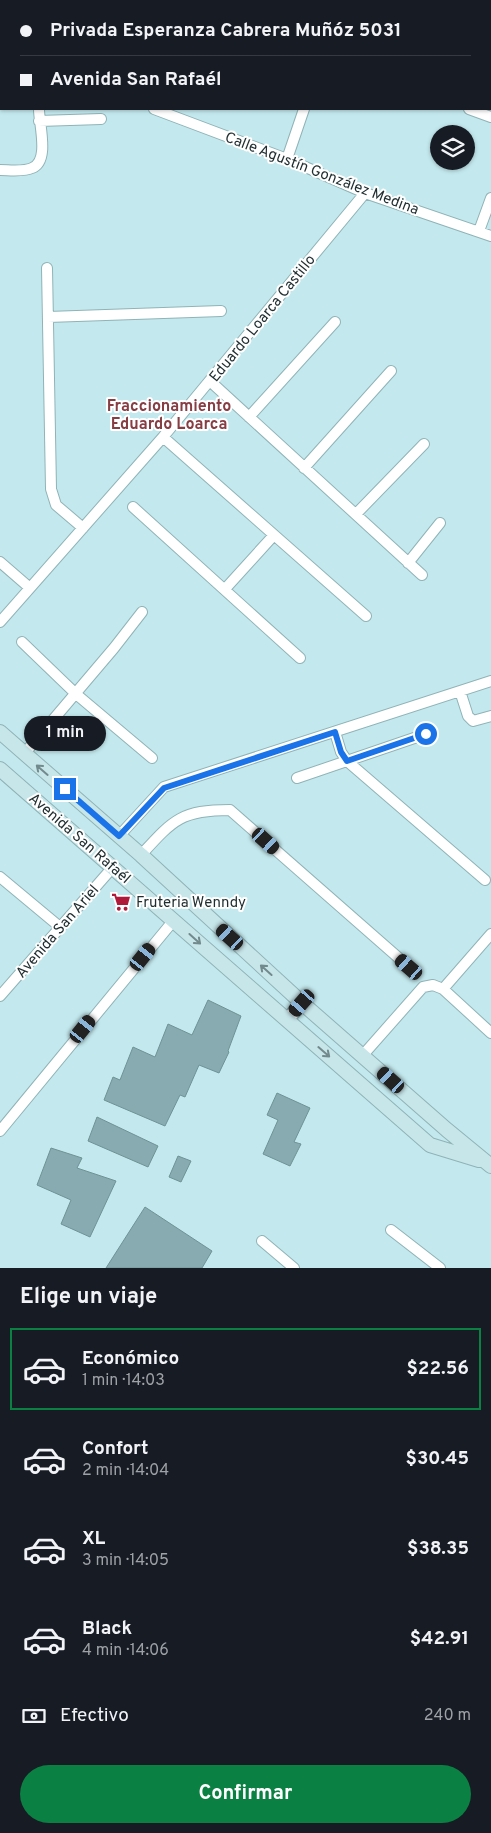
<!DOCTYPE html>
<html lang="es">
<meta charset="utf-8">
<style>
body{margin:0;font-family:Overpass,sans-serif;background:#242831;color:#f1f3f6;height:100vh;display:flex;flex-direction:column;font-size:19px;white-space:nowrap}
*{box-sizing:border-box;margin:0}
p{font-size:16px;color:#9ea1a6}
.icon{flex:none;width:28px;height:28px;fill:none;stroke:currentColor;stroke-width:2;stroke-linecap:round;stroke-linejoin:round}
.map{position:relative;height:1268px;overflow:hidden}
.sheet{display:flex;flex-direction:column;background:#171b24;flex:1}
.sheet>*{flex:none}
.guide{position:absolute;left:0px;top:0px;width:491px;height:110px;box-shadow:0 1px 4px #0004;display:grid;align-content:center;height:110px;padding:0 20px;background:#171b24}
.fabs{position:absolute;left:430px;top:125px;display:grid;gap:10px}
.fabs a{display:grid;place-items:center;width:45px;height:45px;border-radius:50%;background:#171b24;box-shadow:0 1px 4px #0004;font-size:25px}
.end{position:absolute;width:22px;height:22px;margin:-11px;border:6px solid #1a73e8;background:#fff;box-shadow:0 0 0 2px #fff}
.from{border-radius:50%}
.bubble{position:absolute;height:35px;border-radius:18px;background:#171b24;box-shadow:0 1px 4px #0004;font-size:16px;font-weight:700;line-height:35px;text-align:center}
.car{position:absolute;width:15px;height:30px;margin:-15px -8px;border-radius:6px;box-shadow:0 0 4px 1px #0007;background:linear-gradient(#222 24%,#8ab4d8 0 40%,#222 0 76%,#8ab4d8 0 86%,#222 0)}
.guide b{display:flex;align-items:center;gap:18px;height:48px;font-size:19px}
.guide b+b{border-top:1px solid #363941}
.guide i{width:12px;height:12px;background:#f1f3f6}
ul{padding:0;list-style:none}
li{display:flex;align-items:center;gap:15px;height:82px;margin:0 10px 8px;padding:0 10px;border:2px solid transparent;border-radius:0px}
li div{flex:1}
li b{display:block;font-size:19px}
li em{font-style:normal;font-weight:700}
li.on{border-color:#0b8043}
li>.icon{width:45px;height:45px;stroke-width:1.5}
h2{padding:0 20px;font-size:22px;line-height:60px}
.pay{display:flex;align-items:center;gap:12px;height:55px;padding:0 20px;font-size:19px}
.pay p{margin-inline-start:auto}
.action{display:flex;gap:10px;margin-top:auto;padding:10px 20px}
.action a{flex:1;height:58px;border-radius:30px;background:#0b8043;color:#fff;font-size:20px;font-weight:700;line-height:58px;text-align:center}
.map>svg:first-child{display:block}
.building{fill:#87abb0;stroke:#6f9296}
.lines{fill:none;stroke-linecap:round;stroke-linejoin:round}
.minor-casing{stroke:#8fb3b7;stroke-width:12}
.tertiary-casing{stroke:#8fb3b7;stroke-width:15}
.secondary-casing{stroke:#8fb3b7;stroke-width:16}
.minor{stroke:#fff;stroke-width:10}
.tertiary{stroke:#fff;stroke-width:12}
.secondary{stroke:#c7e6ea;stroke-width:14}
.oneway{stroke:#738a8c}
.route{stroke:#1a73e8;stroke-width:6}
.labels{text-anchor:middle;stroke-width:4;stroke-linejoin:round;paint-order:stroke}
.street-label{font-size:15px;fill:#1f2d2f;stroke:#fff}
.poi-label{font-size:15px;fill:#1f2d2f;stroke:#fff;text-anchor:start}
.neighbourhood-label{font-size:16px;font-weight:bold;fill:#863d44;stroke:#fff}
</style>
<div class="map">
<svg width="491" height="1268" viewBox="0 0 491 1268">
<rect width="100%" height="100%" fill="#c3e9ee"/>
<!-- building -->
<path class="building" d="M 208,1000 L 241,1016 L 228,1051 L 229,1052 L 219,1073 L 199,1065 L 185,1097 L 180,1095 L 165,1126 L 104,1100 L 113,1077 L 120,1080 L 133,1047 L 155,1057 L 168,1024 L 192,1035 Z
M 277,1093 L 310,1108 L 294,1142 L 301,1144 L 290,1166 L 263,1154 L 278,1120 L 267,1115 Z
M 97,1117 L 158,1146 L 148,1167 L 88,1141 Z
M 51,1148 L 82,1158 L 77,1168 L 116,1181 L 90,1237 L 61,1224 L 71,1200 L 37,1185 Z
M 178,1156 L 191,1161 L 181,1182 L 169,1177 Z
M 145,1207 L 212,1251 L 202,1268 L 106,1268 Z"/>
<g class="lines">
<!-- minor casing -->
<g class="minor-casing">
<path id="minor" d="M 179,0 L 182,1
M 126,1 L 126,0
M 341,1 L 341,0
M 490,8 L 491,9
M 154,109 L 287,159 L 365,193 L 491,236
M 469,109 L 491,117
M 39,121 L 101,119
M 287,159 L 304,109
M 0,170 C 9,170 24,172 32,168 C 50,161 39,125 39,109
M 479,231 L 491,198
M 47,268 L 51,489 L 56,505 L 83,528
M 48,317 L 221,311
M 211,382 L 422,575
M 249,417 L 335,322
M 163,437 L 366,616
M 304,468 L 391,371
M 133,507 L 300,658
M 356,514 L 424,444
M 0,562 L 30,588
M 408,563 L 440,523
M 225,589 L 274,535
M 0,622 L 163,437 L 365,193
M 22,642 L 76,694 L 152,758
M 460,691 L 468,716 L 473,721 L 491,716
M 335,732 L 341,752 L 347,761 L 485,880
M 24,754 L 114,648 L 142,612
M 297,778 L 426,734
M 119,836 L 164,787 L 491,681
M 141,855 C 173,820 181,810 230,810 L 409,967
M 0,877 L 60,927
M 443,989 L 491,934
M 0,996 L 113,867
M 363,1055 L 423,987 L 433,985 L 443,989 L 491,1033
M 0,1131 L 174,920
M 391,1230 L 440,1268
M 262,1241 L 294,1268"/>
</g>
<!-- tertiary casing -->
<g class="tertiary-casing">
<path id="tertiary" d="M 287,1020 L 302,1003"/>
</g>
<!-- secondary casing -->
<g class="secondary-casing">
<path id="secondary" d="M 0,732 L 141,855 L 302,1003 L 447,1130 L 491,1166
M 0,769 L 430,1145 L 479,1160"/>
</g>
<!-- minor -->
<use href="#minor" class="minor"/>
<!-- tertiary -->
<use href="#tertiary" class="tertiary"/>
<!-- secondary -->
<use href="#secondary" class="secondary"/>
</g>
<!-- one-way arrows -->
<defs><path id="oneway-shaft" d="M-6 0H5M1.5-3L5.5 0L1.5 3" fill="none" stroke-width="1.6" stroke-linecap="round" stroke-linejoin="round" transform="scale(1.25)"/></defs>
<g class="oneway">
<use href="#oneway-shaft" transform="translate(42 770) rotate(-139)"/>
<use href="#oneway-shaft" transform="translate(195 939) rotate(42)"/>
<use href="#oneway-shaft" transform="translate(266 970) rotate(-138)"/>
<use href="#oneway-shaft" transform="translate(324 1052) rotate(41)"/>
</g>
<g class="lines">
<!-- route -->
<path class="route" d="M 65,789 L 119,836 L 164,788 L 335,732 L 341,752 L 347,761 L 426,734"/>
</g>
<!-- icons -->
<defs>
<g id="supermarket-bare" transform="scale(1.5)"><path d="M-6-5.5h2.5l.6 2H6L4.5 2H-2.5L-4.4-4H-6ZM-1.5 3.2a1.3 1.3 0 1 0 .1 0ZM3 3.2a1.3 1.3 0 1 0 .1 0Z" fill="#af1a3a" stroke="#fff" stroke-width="2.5" paint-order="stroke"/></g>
</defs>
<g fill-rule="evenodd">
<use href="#supermarket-bare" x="121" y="902"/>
</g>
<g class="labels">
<!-- street labels -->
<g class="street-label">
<text transform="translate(322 173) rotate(21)" y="5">Calle Agustín González Medina</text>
<text transform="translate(262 318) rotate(-51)" y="5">Eduardo Loarca Castillo</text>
<text transform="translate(80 838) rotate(41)" y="5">Avenida San Rafaél</text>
<text transform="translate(57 931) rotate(-49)" y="5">Avenida San Ariel</text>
</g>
<!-- poi labels -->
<g class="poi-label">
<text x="136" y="907">Fruteria Wenndy</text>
</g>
<!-- neighbourhood labels -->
<g class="neighbourhood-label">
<text x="169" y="411">Fraccionamiento<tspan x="169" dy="18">Eduardo Loarca</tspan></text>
</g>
</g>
</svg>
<div class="fabs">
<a><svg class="icon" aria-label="layers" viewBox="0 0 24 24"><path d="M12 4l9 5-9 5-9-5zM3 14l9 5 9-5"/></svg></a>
</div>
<i class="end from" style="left:426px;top:734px"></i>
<i class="end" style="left:65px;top:789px"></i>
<div class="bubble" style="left:24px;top:716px;width:82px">1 min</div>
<i class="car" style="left:266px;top:841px;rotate:132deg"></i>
<i class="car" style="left:230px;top:937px;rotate:312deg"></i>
<i class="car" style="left:143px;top:957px;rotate:39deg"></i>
<i class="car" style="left:409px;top:967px;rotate:311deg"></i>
<i class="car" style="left:302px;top:1003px;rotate:221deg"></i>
<i class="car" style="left:83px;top:1029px;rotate:39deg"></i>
<i class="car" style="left:391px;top:1080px;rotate:312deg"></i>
<div class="guide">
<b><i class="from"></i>Privada Esperanza Cabrera Muñóz 5031</b>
<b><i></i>Avenida San Rafaél</b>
</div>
</div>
<section class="sheet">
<h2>Elige un viaje</h2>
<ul>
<li class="on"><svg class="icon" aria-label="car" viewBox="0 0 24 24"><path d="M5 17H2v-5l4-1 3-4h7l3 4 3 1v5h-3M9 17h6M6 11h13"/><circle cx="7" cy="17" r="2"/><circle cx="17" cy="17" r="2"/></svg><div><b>Económico</b><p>1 min · 14:03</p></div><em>$22.56</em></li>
<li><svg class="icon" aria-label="car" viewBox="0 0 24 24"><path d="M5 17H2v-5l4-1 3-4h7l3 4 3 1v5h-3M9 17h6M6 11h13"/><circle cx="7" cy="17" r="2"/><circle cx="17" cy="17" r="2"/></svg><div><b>Confort</b><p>2 min · 14:04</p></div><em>$30.45</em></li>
<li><svg class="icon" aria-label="car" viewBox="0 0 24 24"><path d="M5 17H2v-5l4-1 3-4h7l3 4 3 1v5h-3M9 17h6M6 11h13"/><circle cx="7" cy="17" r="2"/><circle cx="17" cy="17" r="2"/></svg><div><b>XL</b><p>3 min · 14:05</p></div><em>$38.35</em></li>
<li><svg class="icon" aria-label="car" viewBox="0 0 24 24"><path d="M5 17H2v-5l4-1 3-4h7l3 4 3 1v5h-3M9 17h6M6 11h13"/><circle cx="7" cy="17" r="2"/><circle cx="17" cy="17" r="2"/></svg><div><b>Black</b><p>4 min · 14:06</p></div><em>$42.91</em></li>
</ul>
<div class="pay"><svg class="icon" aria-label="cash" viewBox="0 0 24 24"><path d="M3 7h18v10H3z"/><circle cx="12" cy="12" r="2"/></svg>Efectivo<p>240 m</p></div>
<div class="action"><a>Confirmar</a></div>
</section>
